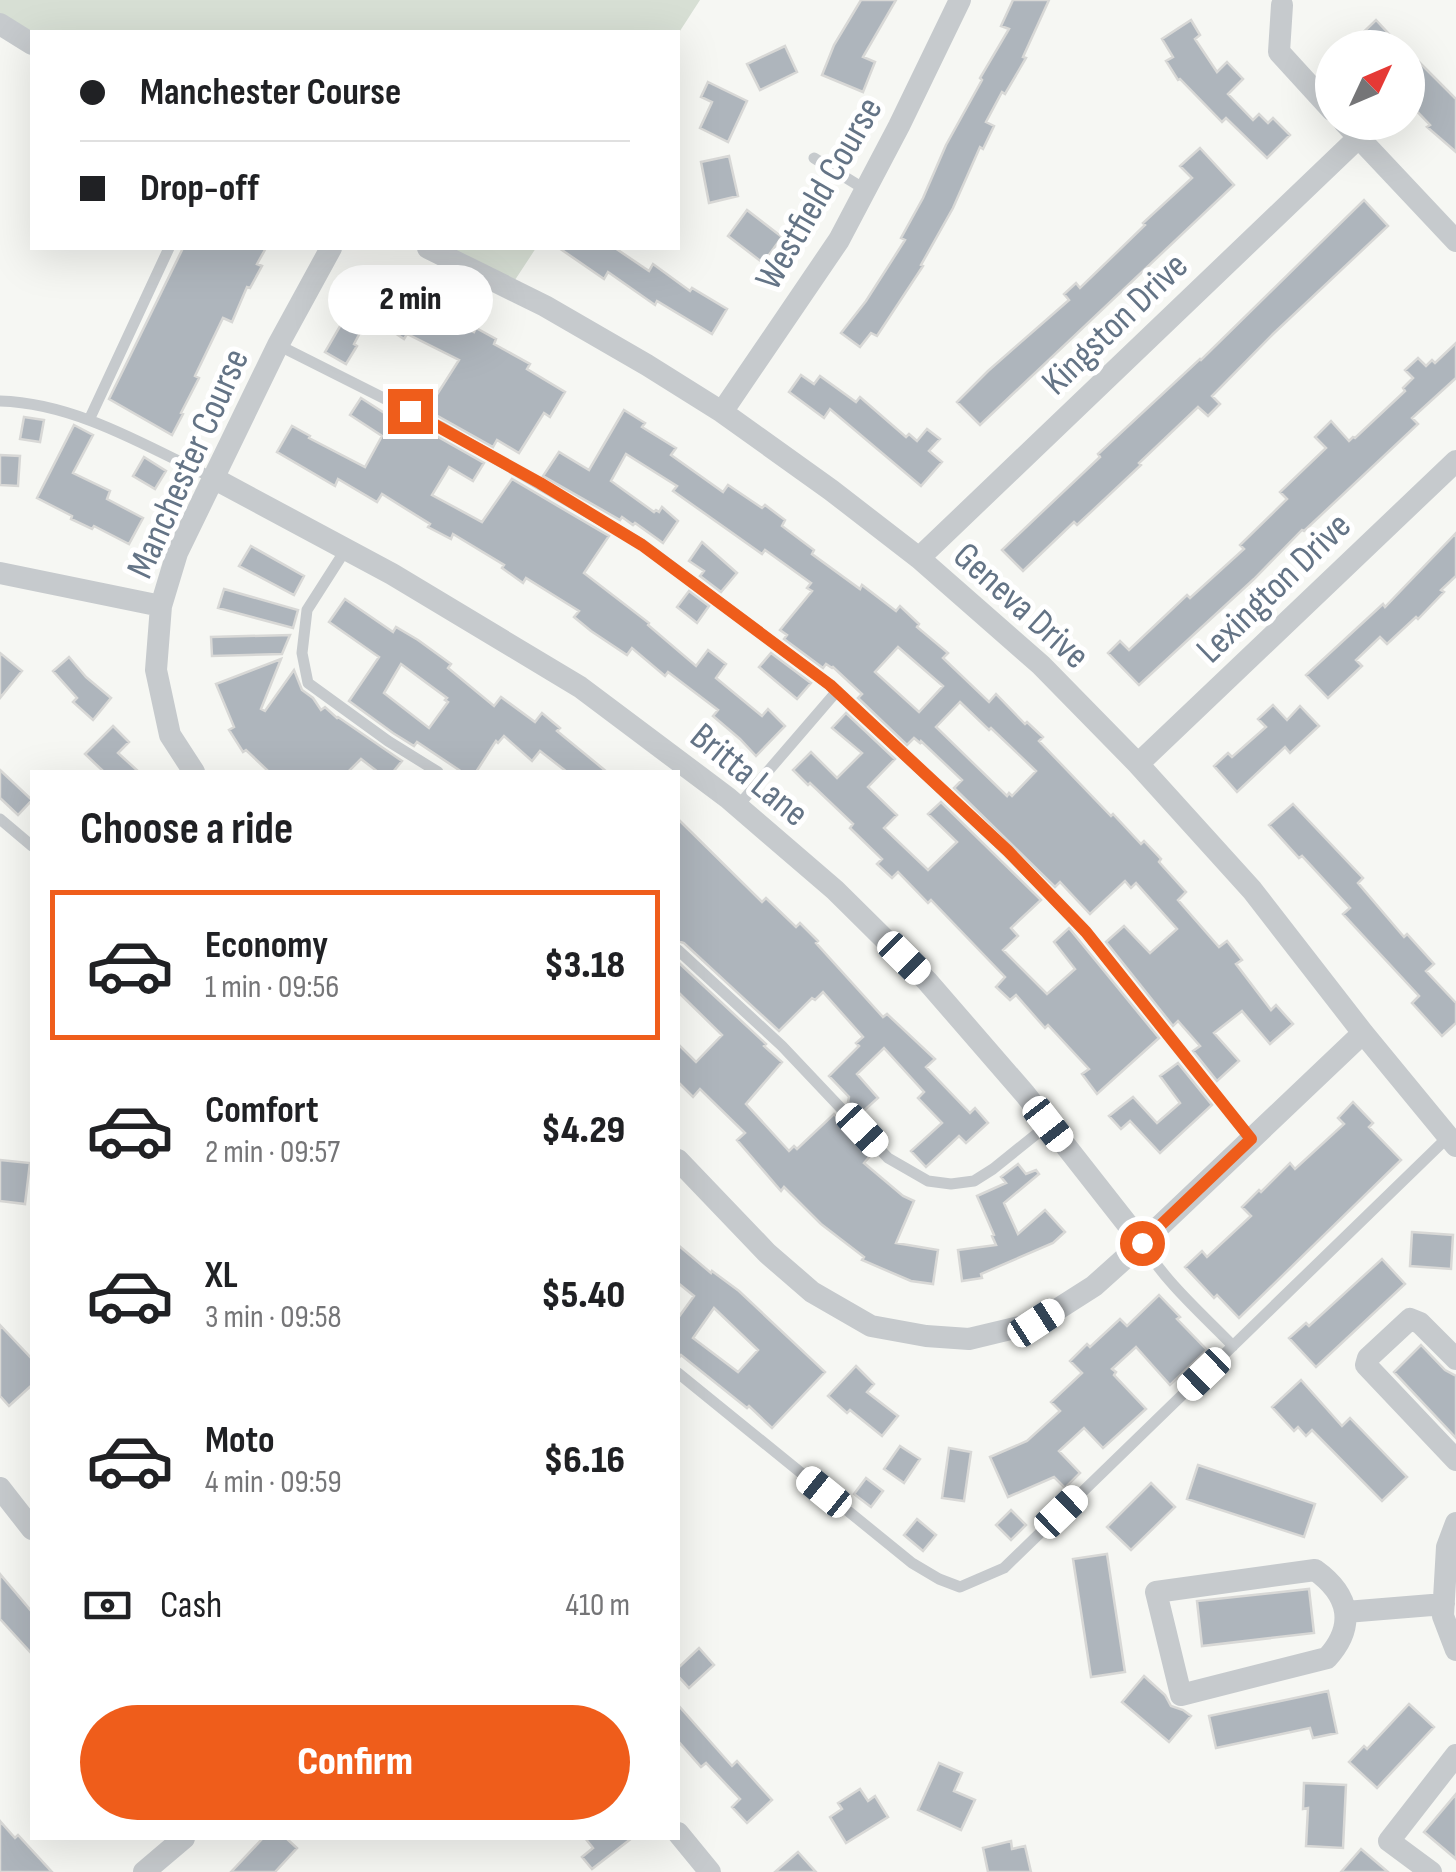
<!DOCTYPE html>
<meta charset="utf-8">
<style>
body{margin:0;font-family:"Sofia Sans Condensed",sans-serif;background:#f6f6f6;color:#202124;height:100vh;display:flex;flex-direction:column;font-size:38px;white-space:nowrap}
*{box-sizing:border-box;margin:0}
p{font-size:32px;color:#757577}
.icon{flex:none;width:55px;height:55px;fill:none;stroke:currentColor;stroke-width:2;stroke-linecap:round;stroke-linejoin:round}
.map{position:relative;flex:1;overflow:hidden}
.sheet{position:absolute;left:30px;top:770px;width:650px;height:1070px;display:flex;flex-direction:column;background:#fff;border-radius:0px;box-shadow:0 10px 40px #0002}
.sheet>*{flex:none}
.guide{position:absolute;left:30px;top:30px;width:650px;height:220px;border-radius:0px;box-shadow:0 10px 40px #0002;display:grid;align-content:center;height:220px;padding:0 50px;background:#fff}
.needle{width:65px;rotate:46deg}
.fabs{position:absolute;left:1315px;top:30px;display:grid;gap:20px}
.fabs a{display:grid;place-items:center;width:110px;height:110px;border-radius:50%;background:#fff;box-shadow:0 10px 40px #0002;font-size:50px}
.end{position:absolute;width:45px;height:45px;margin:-22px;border:12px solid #ef5d1b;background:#fff;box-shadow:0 0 0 5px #fff}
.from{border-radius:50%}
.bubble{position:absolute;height:70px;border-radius:35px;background:#fff;box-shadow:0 10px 40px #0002;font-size:32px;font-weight:800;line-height:70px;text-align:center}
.car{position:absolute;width:30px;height:60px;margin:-30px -15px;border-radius:12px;box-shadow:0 0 8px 2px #0007;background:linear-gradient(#fff 24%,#345 0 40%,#fff 0 76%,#345 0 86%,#fff 0)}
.guide b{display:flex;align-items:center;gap:35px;height:95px;font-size:38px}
.guide b+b{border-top:2px solid #e0e0e0}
.guide i{width:25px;height:25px;background:#202124}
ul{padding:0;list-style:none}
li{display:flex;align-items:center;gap:30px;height:150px;margin:0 20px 15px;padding:0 30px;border:5px solid transparent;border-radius:0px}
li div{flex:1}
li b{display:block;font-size:38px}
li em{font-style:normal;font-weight:800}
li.on{border-color:#ef5d1b}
li>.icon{width:90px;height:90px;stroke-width:1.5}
h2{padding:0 50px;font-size:45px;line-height:120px}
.pay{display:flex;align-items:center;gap:25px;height:110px;padding:0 50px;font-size:38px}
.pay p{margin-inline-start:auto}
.primary-button{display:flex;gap:20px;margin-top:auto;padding:20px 50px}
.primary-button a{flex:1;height:115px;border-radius:60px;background:#ef5d1b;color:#fff;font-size:40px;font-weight:800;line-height:115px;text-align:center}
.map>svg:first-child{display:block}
.green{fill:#d7dfd4}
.building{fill:#aeb5bc;stroke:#d8d8d6;stroke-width:2.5;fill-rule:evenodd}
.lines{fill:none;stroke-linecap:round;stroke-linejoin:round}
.lane{stroke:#c6cacd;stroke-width:11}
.street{stroke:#c6cacd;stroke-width:22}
.route{stroke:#ef5d1b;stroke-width:12}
.labels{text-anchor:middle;stroke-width:10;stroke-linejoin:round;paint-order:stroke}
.street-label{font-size:38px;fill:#647486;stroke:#fff}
</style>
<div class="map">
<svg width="1456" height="1872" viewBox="0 0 1456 1872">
<rect width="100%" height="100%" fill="#f6f7f3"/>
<!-- green -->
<path class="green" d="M 0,0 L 700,0 L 678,34 L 678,32 L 33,32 L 0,14 Z
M 439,248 L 536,248 L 513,283 Z"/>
<!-- building -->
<path class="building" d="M 861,0 L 896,0 L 863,57 L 875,62 L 863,92 L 822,75 L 834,45 Z
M 1013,0 L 1049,0 L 1023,57 L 1026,58 L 1005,94 L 1002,92 L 986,122 L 994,126 L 983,149 L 980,147 L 953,208 L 921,265 L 923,266 L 877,336 L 871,333 L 860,347 L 841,333 L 866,301 L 905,240 L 901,238 L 923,198 L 946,145 L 982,80 L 980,78 L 1009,29 L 1001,26 Z
M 1191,20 L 1200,35 L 1195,39 L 1217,72 L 1227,62 L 1243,79 L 1228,94 L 1253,120 L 1259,114 L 1268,123 L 1273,118 L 1290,135 L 1267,158 L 1226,118 L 1222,122 L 1180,79 L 1178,80 L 1166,61 L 1173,57 L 1162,39 Z
M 1376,20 L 1402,48 L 1347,48 Z
M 785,46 L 797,72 L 760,90 L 747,64 Z
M 1419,62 L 1456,99 L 1456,152 L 1427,127 L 1430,125 L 1408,102 L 1408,73 Z
M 708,82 L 747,101 L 728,142 L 700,128 L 712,102 L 701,97 Z
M 1200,148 L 1234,185 L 980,425 L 957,402 L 988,371 L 1069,300 L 1064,294 L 1076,283 L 1080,288 L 1145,225 L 1143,223 L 1192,178 L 1180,166 Z
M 729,156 L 738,196 L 709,203 L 701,162 Z
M 1364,200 L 1388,226 L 1273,334 L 1212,396 L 1220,404 L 1208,416 L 1198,407 L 1139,463 L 1141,465 L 1077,525 L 1074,522 L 1023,571 L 1002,550 L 1100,457 L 1098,454 L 1200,359 L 1201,360 Z
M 747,210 L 782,237 L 763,263 L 728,236 Z
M 183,248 L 266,248 L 257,264 L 262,266 L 250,288 L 247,287 L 232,322 L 223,318 L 195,376 L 199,378 L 181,413 L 183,414 L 172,435 L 109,399 Z
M 559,248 L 615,248 L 649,271 L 653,264 L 690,291 L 692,288 L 727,309 L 712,334 L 657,301 L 655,305 L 608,272 L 604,279 Z
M 363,277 L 432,319 L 435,312 L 474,332 L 476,328 L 496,339 L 494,344 L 530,364 L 527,369 L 565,392 L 550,417 L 544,413 L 519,453 L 497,440 L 493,447 L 427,410 L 459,360 L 407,334 L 404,339 L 369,316 L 354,344 L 357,346 L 346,364 L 325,352 L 346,316 L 343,314 Z
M 1456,343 L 1456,378 L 1412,418 L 1418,424 L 1304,531 L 1302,530 L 1254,579 L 1139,685 L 1108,653 L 1120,641 L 1129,650 L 1187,595 L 1190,598 L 1244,549 L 1240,545 L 1287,499 L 1280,492 L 1326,448 L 1315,437 L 1331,421 L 1349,441 L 1353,437 L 1355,438 L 1405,391 L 1403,388 L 1413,378 L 1405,370 L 1418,358 L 1426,366 L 1432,360 L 1435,363 Z
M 801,375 L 814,384 L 820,376 L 856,402 L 860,397 L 906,437 L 909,434 L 917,441 L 927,429 L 940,439 L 929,451 L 942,462 L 921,486 L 830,409 L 824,418 L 789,392 Z
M 361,398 L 386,414 L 388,411 L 416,427 L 417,425 L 484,463 L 473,481 L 449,467 L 432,495 L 482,522 L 512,479 L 609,536 L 584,573 L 649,623 L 648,625 L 696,666 L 708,650 L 726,664 L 716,678 L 762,716 L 768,709 L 785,726 L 756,756 L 740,739 L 713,716 L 718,710 L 668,672 L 665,676 L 632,648 L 627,655 L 591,631 L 574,617 L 579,611 L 526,578 L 523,583 L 502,568 L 504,565 L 453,534 L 451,539 L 428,527 L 430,524 L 382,494 L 377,502 L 338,479 L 335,486 L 277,452 L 292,426 L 310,436 L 309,438 L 365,467 L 382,436 L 350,415 Z
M 624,410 L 645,423 L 642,427 L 676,448 L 671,455 L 723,492 L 728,485 L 762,508 L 765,505 L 785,520 L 782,526 L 814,550 L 812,554 L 860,589 L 862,585 L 896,611 L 900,606 L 919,624 L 917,627 L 948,653 L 943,658 L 989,702 L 996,694 L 1025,724 L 1027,722 L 1043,737 L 1039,741 L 1111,816 L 1113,814 L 1141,844 L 1144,841 L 1161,859 L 1159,862 L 1186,892 L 1178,900 L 1219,947 L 1227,941 L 1242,960 L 1236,964 L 1271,1010 L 1276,1005 L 1293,1024 L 1270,1044 L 1242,1011 L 1214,1033 L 1239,1061 L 1217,1081 L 1193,1051 L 1200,1046 L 1178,1021 L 1173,1026 L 1106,942 L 1124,926 L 1150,953 L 1177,929 L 1136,883 L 1131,888 L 1125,881 L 1090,914 L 1060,882 L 1055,887 L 954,788 L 962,780 L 921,741 L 920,743 L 914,738 L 907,745 L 858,698 L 862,694 L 833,667 L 832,668 L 826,664 L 823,668 L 784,639 L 787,635 L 780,630 L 812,591 L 807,588 L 811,583 L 765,550 L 762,554 L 673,491 L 677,486 L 626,454 L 611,481 L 654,512 L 656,510 L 659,512 L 662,507 L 678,521 L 663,543 L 635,523 L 633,525 L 622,517 L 620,520 L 543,476 L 559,452 L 589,470 ZM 898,647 L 943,686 L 919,712 L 875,672 ZM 960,702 L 989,730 L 991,728 L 1036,771 L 1012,796 L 1009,793 L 1007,796 L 936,727 Z
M 24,417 L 44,420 L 40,442 L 20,439 Z
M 74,425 L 93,435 L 73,473 L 110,491 L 107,499 L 143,518 L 129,544 L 94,526 L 92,529 L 71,519 L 72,516 L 37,498 Z
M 0,455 L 20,456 L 18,486 L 0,485 Z
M 144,457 L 166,471 L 155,489 L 133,476 Z
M 1456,533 L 1456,576 L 1441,590 L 1444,592 L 1418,619 L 1416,617 L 1387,644 L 1380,637 L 1356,660 L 1362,666 L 1328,698 L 1306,675 L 1383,604 L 1385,607 Z
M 702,542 L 737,573 L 721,592 L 700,576 L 704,571 L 689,561 Z
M 251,546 L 304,576 L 294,595 L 239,566 Z
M 224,589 L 298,610 L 293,628 L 218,608 Z
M 689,591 L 709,606 L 697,623 L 677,607 Z
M 345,599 L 393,632 L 396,627 L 418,640 L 451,664 L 448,668 L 494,706 L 501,697 L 535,722 L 542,713 L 560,728 L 557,731 L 607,772 L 567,772 L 540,751 L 532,761 L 504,736 L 498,743 L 496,741 L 476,772 L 462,772 L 417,742 L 414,746 L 393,733 L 349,701 L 379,657 L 329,622 ZM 401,664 L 447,698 L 445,700 L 448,702 L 429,728 L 384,693 Z
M 290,635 L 282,654 L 212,656 L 211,637 Z
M 0,653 L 22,671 L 0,698 Z
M 771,653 L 811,683 L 797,699 L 759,667 Z
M 69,657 L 86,677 L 111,698 L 93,720 L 73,702 L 77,698 L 53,671 Z
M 281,659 L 261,709 L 265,711 L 294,670 L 302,690 L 313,698 L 321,710 L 325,707 L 337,718 L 338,717 L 402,761 L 393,772 L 378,772 L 361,759 L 348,772 L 269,772 L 246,750 L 243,752 L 229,730 L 234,727 L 216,684 Z
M 1273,705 L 1287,720 L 1300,706 L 1319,726 L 1290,753 L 1285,747 L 1237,792 L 1214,766 L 1228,753 L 1232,757 L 1266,727 L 1258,719 Z
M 846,713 L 895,759 L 868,787 L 897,815 L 884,828 L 928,870 L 957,842 L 928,814 L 941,802 L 1041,900 L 1011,928 L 1018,936 L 1003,950 L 1047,994 L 1075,969 L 1054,942 L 1069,928 L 1159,1038 L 1097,1094 L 1082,1074 L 1089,1069 L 1048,1025 L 1045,1028 L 1016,995 L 1010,1000 L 996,987 L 1005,977 L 931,900 L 928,903 L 898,872 L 892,878 L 877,864 L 882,859 L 850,828 L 853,824 L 810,783 L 808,785 L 793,770 L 811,752 L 837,778 L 862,753 L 832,728 Z
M 113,726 L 129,742 L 118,753 L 139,772 L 104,772 L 85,754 Z
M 0,770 L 32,800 L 18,815 L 0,798 Z
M 1293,804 L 1363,878 L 1358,883 L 1404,937 L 1407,934 L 1434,964 L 1426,971 L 1456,1003 L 1456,1023 L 1442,1036 L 1412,1003 L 1419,996 L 1343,914 L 1350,908 L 1302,856 L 1299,858 L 1269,825 Z
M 678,819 L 762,902 L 766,898 L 796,927 L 800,923 L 818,941 L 816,943 L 883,1017 L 887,1014 L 935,1059 L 926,1067 L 970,1113 L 975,1108 L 988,1123 L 966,1143 L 959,1136 L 926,1167 L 911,1151 L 942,1123 L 918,1098 L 924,1092 L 884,1048 L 857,1074 L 878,1098 L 860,1114 L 848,1102 L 849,1097 L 829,1076 L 859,1046 L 856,1043 L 863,1037 L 823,992 L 815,1000 L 812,998 L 779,1031 L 684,943 L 678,941 Z
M 678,962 L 766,1044 L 764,1046 L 782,1062 L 746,1104 L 789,1151 L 794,1146 L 797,1149 L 834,1114 L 870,1156 L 864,1163 L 903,1196 L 914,1201 L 896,1243 L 938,1250 L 933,1284 L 911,1281 L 862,1260 L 864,1257 L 821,1224 L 784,1187 L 781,1191 L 737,1140 L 745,1133 L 700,1089 L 693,1097 L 678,1082 L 678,1044 L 696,1062 L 722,1035 L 678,992 Z
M 1178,1063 L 1212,1105 L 1160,1153 L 1130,1121 L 1121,1129 L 1109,1116 L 1133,1097 L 1157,1123 L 1180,1103 L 1160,1076 Z
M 1353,1102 L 1373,1123 L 1369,1127 L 1401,1160 L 1239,1318 L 1217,1295 L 1214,1298 L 1185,1267 L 1202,1251 L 1207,1257 L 1251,1216 L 1242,1207 L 1259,1190 L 1261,1192 L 1290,1163 L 1295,1169 L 1344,1124 L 1338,1118 Z
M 0,1160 L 30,1163 L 25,1204 L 0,1201 Z
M 1018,1164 L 1026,1174 L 1036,1170 L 1039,1174 L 1004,1203 L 1018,1234 L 1045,1210 L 1065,1232 L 1053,1243 L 981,1274 L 982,1278 L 962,1281 L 958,1250 L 996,1245 L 992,1236 L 994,1235 L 977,1196 L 1006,1183 L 1001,1177 Z
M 1412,1232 L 1453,1235 L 1451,1269 L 1410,1266 Z
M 678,1245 L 711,1273 L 712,1271 L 739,1291 L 825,1372 L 772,1428 L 749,1406 L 747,1408 L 681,1355 L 678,1359 L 678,1318 L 694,1296 L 678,1283 ZM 714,1308 L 758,1350 L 738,1372 L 693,1338 Z
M 1382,1259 L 1405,1284 L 1316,1367 L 1289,1338 L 1306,1323 L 1309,1326 Z
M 1159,1295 L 1180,1317 L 1177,1319 L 1207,1350 L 1170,1385 L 1136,1347 L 1112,1369 L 1116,1372 L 1114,1375 L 1146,1409 L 1103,1448 L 1084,1428 L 1059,1451 L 1080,1473 L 1065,1488 L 1054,1477 L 1008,1497 L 990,1457 L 1027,1441 L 1060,1411 L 1051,1402 L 1082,1373 L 1070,1361 L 1087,1344 L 1090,1347 L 1120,1319 L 1127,1326 Z
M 0,1325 L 32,1359 L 32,1385 L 9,1406 L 0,1396 Z
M 1421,1345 L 1445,1370 L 1456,1376 L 1456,1438 L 1394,1372 Z
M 856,1366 L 874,1384 L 867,1392 L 898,1416 L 882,1436 L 850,1410 L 847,1413 L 828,1396 Z
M 1301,1380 L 1342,1426 L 1350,1418 L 1407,1477 L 1382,1501 L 1312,1430 L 1306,1436 L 1298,1427 L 1294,1431 L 1272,1407 Z
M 900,1446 L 920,1459 L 904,1483 L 884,1469 Z
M 949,1448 L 971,1452 L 964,1501 L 942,1498 Z
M 1198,1465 L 1315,1504 L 1304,1537 L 1187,1499 Z
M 866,1478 L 883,1491 L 871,1507 L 854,1494 Z
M 1151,1483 L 1175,1507 L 1131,1550 L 1107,1527 Z
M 1011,1510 L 1026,1525 L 1011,1540 L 996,1525 Z
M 917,1519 L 936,1535 L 923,1551 L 904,1535 Z
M 1107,1554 L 1125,1672 L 1091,1677 L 1073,1559 Z
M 0,1574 L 32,1612 L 32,1654 L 0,1619 Z
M 1309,1589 L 1314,1633 L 1202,1646 L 1197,1601 Z
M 699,1648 L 714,1665 L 689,1688 L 678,1676 L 678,1668 Z
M 1144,1676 L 1165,1695 L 1171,1706 L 1183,1710 L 1191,1716 L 1169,1742 L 1122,1702 Z
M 1328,1691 L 1337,1733 L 1313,1738 L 1310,1728 L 1216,1748 L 1209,1716 Z
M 1409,1704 L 1434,1727 L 1377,1788 L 1349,1762 L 1364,1746 L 1367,1749 Z
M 678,1705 L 732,1766 L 737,1761 L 772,1800 L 747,1823 L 732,1807 L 740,1799 L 706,1763 L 701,1767 L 678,1741 Z
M 939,1763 L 962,1773 L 954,1791 L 975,1800 L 961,1830 L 918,1810 Z
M 1304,1783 L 1346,1785 L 1343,1848 L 1306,1846 L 1308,1808 L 1303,1809 Z
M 860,1789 L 868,1801 L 875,1796 L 888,1817 L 846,1843 L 830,1817 L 842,1809 L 838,1803 Z
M 1456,1794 L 1456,1859 L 1424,1832 Z
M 0,1821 L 15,1838 L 18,1835 L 52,1872 L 0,1872 Z
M 263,1838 L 286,1838 L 297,1848 L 275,1872 L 231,1872 Z
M 585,1838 L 632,1838 L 592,1869 L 582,1857 L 593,1848 Z
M 1011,1841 L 1012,1849 L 1025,1846 L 1031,1872 L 988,1872 L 983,1848 Z
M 1361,1849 L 1388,1872 L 1341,1872 Z
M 798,1852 L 816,1872 L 775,1872 Z"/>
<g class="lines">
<!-- lane -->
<path class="lane" d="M 814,158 L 866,190
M 278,345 L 443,428 L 643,545 L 830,685 L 1007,851 L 1086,932 L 1251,1139
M 0,401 C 76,403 148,447 215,479
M 89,420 L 169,248
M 346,549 L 307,610 L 302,653 L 308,683 L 388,741 L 438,772
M 738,806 L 837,691
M 0,819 L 32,846
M 678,950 L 782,1046 L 888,1158 L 928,1181 L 951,1184 L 974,1181 L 993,1169 L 1049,1124
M 1142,1243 C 1165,1282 1201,1313 1233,1346
M 678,1373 L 912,1563 L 939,1579 L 960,1587 L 1004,1568 L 1448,1137"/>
<!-- street -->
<path class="street" d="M 1282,5 L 1279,52 L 1332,110
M 0,24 L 32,44
M 1344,122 L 1456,241
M 428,248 L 545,306 L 647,365 L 722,412 L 831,490 L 919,558 L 1041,665 L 1138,764 L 1252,890 L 1363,1033 L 1456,1146
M 722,412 L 839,240 L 899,126 L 960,0
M 215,479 L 392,574 L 580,687 L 728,798 L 835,890 L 927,981 L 1025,1094 L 1142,1243
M 919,558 L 1358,138
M 0,573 L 161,606
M 1138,764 L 1456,461
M 194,772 L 170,735 L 156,670 L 161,606 L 177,553 L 278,345 L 331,248
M 678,1160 L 767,1253 L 812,1292 L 871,1326 L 926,1336 L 969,1339 L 1036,1323 L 1094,1286 L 1142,1243 L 1363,1033
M 1456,1359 L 1420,1323 L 1410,1319 L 1368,1358 L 1366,1365 L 1456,1460
M 0,1488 L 32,1529
M 1456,1523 L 1447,1547 L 1443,1616 L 1456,1650
M 1315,1570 C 1350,1595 1356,1626 1327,1658 L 1181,1695 L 1156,1592 Z
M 1346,1612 L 1444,1604
M 678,1833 L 710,1872
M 144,1872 L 184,1838
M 1431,1872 L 1389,1841 L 1456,1755"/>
</g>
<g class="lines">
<!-- route -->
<path class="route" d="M 410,411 L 540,483 L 642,545 L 830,685 L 1008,851 L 1086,932 L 1251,1139 L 1142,1243"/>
</g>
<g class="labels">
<!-- street labels -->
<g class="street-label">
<text transform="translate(818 193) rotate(-60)" y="13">Westfield Course</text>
<text transform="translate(1114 323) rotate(-44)" y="13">Kingston Drive</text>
<text transform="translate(187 463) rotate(-66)" y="13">Manchester Course</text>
<text transform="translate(1273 587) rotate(-44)" y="13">Lexington Drive</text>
<text transform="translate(1022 605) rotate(42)" y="13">Geneva Drive</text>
<text transform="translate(750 774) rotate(39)" y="13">Britta Lane</text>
</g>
</g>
</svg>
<div class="fabs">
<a><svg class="needle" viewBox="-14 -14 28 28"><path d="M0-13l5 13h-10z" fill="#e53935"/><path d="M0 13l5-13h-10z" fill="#757577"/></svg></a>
</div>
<i class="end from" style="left:1142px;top:1243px"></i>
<i class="end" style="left:410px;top:411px"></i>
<div class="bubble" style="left:328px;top:265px;width:165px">2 min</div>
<i class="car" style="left:904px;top:958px;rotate:135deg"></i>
<i class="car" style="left:1048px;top:1124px;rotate:142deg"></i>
<i class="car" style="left:862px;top:1130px;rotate:137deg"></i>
<i class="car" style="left:1036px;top:1323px;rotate:57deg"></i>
<i class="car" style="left:1204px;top:1374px;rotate:226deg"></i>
<i class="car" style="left:824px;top:1492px;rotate:309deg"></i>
<i class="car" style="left:1061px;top:1512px;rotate:46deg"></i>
<div class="guide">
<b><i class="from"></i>Manchester Course</b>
<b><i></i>Drop-off</b>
</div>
<section class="sheet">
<h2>Choose a ride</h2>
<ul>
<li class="on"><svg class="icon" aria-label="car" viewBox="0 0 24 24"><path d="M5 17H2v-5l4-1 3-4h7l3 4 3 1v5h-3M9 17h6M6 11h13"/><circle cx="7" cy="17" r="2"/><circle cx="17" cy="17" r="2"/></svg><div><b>Economy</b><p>1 min · 09:56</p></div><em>$3.18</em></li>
<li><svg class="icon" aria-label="car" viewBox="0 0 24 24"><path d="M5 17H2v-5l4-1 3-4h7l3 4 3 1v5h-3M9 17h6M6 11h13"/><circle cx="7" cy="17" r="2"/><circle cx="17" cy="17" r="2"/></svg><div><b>Comfort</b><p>2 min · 09:57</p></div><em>$4.29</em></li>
<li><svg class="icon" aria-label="car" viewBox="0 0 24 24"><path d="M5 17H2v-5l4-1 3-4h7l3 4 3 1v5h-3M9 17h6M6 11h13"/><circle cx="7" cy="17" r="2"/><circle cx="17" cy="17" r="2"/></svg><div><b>XL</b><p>3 min · 09:58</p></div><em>$5.40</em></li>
<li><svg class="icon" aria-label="car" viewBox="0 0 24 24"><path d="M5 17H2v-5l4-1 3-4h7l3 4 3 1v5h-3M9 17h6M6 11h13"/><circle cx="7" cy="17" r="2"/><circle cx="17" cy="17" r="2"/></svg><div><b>Moto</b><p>4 min · 09:59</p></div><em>$6.16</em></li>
</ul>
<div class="pay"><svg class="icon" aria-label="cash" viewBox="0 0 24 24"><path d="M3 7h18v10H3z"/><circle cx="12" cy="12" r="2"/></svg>Cash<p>410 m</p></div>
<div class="primary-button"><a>Confirm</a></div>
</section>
</div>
